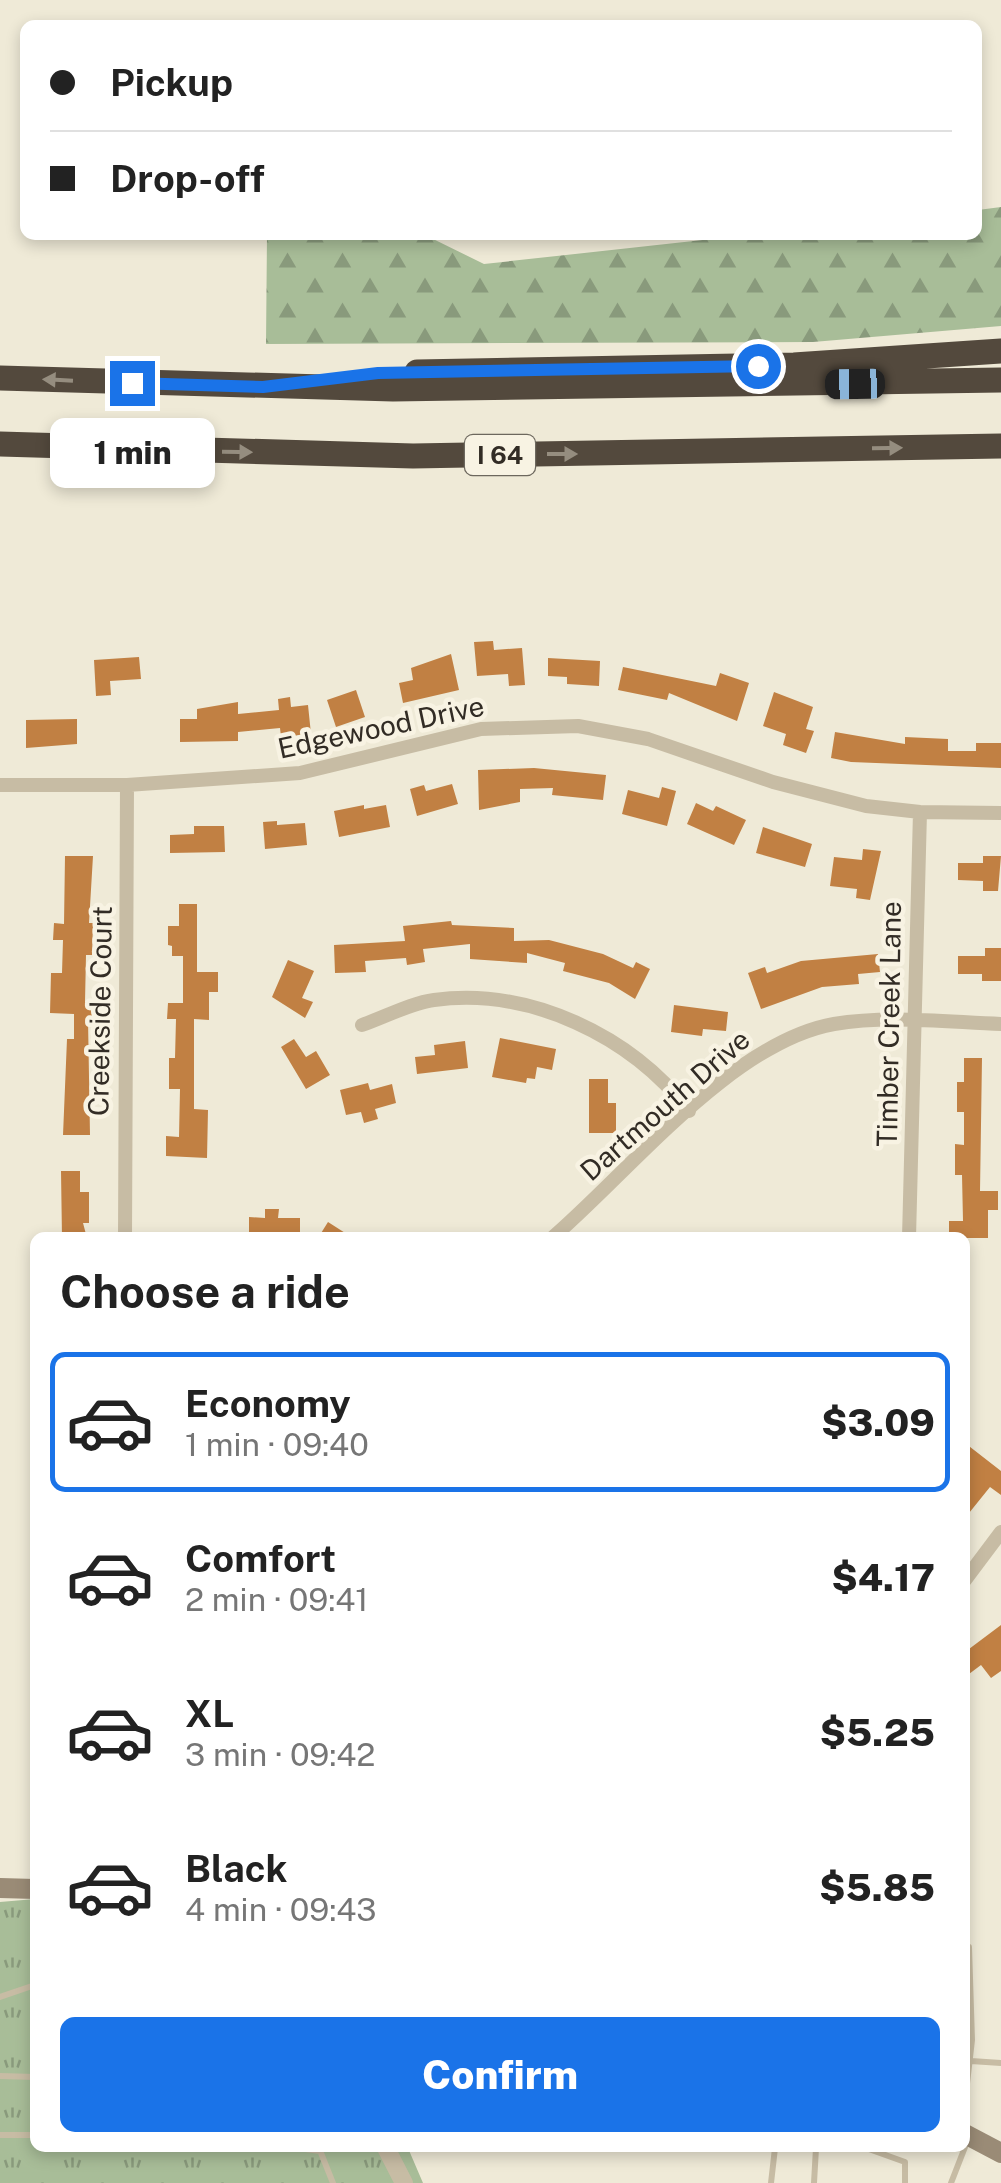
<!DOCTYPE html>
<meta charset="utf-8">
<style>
body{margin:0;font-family:"Public Sans",sans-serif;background:#f2f2f2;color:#222;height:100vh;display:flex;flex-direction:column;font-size:38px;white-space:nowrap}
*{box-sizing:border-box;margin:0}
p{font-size:32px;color:#767676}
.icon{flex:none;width:55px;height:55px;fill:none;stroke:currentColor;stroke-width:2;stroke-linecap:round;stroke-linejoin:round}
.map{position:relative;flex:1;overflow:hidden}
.details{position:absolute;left:30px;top:1232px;width:940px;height:920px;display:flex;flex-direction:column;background:#fff;border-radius:15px;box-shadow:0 5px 15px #0003}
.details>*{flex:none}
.guide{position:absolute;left:20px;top:20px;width:962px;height:220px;border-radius:15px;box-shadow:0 5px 15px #0003;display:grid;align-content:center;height:220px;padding:0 30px;background:#fff}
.end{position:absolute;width:45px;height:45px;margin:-22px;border:12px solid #1a73e8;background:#fff;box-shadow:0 0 0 5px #fff}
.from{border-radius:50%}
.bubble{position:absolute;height:70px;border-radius:15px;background:#fff;box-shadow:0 5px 15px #0003;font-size:32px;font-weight:800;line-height:70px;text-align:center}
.car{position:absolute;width:30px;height:60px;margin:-30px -15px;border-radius:12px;box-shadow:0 0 8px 2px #0007;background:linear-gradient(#222 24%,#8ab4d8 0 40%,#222 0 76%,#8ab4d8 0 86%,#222 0)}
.guide b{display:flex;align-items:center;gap:35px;height:95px;font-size:38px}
.guide b+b{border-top:2px solid #e0e0e0}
.guide i{width:25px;height:25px;background:#222}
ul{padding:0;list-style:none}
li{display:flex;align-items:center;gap:30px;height:140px;margin:0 20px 15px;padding:0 10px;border:5px solid transparent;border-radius:15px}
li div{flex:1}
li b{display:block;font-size:38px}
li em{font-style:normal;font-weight:800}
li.current{border-color:#1a73e8}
li>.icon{width:90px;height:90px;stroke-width:1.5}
h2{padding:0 30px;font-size:45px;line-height:120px}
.action{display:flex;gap:20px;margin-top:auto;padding:20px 30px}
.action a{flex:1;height:115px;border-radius:15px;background:#1a73e8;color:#fff;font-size:40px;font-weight:800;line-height:115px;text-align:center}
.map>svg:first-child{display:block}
.forest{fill:url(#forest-firs)}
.park{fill:url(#park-tufts)}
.building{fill:#c18043}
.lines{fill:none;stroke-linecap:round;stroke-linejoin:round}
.service{stroke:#c7bca4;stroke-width:6}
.minor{stroke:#c7bca4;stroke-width:14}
.tertiary{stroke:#c7bca4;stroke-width:18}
.secondary{stroke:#9a8b76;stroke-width:20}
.motorway{stroke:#53493d;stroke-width:25}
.oneway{fill:#958d7f}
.route{stroke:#1a73e8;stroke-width:12}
.labels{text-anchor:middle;stroke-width:9;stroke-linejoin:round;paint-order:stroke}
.shield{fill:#f8f3e3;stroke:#6d685e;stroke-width:2.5}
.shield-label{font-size:25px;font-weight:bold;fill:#322c25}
.street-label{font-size:28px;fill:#322c25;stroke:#f8f3e3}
</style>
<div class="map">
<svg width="1001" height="2183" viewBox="0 0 1001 2183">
<defs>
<pattern id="forest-firs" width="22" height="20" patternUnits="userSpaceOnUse" patternTransform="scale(2.5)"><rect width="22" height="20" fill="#a8bd98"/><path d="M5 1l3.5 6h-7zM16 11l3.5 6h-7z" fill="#899a7c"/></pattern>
<pattern id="park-tufts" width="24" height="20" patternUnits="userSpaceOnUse" patternTransform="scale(2.5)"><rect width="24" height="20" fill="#a8bd98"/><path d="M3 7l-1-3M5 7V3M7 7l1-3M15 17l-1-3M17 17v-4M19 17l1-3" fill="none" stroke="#899a7c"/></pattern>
</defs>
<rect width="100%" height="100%" fill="#efead7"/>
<!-- forest -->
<path class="forest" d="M 1001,207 L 1001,326 L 813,342 L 266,344 L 267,235 L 425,235 L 484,264 L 748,235 L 978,235 L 978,210 Z"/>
<!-- park -->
<path class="park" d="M 35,1899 L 35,2148 L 408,2148 L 423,2183 L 0,2183 L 0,1902 Z"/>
<!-- building -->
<path class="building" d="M 493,641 L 494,650 L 522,648 L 525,685 L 509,686 L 508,674 L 477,676 L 474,642 Z
M 451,654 L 459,690 L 403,703 L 399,683 L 413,680 L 411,668 Z
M 139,657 L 141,679 L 110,681 L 111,695 L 96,696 L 94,660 Z
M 548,658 L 600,661 L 599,686 L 567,684 L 567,677 L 548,676 Z
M 623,667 L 716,686 L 720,673 L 749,683 L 737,721 L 669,693 L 667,700 L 618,690 Z
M 356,690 L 365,717 L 336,727 L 327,700 Z
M 774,692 L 813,707 L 806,729 L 814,731 L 806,753 L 783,745 L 786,734 L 763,726 Z
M 290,697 L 291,707 L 308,705 L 311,734 L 281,737 L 280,728 L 238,732 L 238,741 L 180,742 L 180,719 L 197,719 L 197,709 L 238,702 L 238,714 L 279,710 L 278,699 Z
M 77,719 L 77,744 L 26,748 L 26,720 Z
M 835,732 L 905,744 L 905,737 L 948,739 L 948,751 L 976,751 L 976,743 L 1001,743 L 1001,768 L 851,762 L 831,758 Z
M 534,768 L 606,775 L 603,800 L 552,795 L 553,788 L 520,789 L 520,802 L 479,810 L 478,770 Z
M 452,784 L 458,804 L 417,816 L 410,789 L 424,785 L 426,791 Z
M 662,787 L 676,791 L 667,826 L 622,814 L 628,790 L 659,798 Z
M 696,803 L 713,811 L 716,806 L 746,820 L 734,845 L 687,824 Z
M 364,805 L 364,809 L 386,805 L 390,827 L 339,837 L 334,811 Z
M 277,821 L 277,825 L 305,823 L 307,845 L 265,849 L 263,822 Z
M 194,826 L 224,826 L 225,852 L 170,853 L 170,835 L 194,834 Z
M 763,827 L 812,844 L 805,867 L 756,853 Z
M 863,849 L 881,851 L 870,900 L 856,898 L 857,889 L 830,886 L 834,857 L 862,860 Z
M 65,856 L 93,856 L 89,923 L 93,923 L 92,955 L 86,955 L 85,1002 L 92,1002 L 92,1020 L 88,1019 L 90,1135 L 63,1135 L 67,1039 L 74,1039 L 74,1014 L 50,1013 L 51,973 L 62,973 L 63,940 L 53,940 L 54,923 L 64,924 Z
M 983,856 L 1001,856 L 998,891 L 983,891 L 983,881 L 958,880 L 958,863 L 983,863 Z
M 179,904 L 197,904 L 197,972 L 218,972 L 218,992 L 209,992 L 209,1020 L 194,1019 L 194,1109 L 208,1110 L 207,1158 L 166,1156 L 166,1136 L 179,1137 L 180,1089 L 169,1089 L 169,1058 L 175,1058 L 176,1019 L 167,1019 L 168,1003 L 183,1003 L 183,956 L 172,956 L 172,946 L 168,945 L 168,926 L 179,926 Z
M 451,921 L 452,925 L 514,928 L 514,941 L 549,940 L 603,954 L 633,968 L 636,962 L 650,969 L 635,999 L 609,983 L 563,971 L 565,963 L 527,953 L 527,963 L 470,959 L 470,944 L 423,949 L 425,962 L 407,965 L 406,958 L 365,961 L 366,972 L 335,973 L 334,945 L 405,941 L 403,926 Z
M 985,948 L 1001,948 L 1001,981 L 982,981 L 982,974 L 958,974 L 958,956 L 985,956 Z
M 878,954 L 880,972 L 858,974 L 859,984 L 822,987 L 761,1009 L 748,973 L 765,967 L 767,973 L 801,961 Z
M 288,960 L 314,971 L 302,998 L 313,1002 L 305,1018 L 272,997 Z
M 674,1005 L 728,1012 L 726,1031 L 703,1029 L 702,1036 L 671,1032 Z
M 500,1038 L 556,1049 L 552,1070 L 537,1067 L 535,1079 L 527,1078 L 526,1083 L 492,1077 Z
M 294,1039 L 306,1057 L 316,1051 L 330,1075 L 306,1089 L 281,1047 Z
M 465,1041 L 468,1068 L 417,1074 L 415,1057 L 435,1055 L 434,1045 Z
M 964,1058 L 982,1058 L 980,1191 L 998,1191 L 998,1210 L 988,1210 L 988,1238 L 949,1238 L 949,1221 L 963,1221 L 962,1175 L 955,1175 L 955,1144 L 964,1145 L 964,1112 L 957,1112 L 957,1082 L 964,1082 Z
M 589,1079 L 608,1079 L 608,1103 L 616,1103 L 616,1133 L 589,1133 Z
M 368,1083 L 370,1090 L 392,1084 L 396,1103 L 375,1109 L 378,1119 L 364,1123 L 361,1112 L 346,1115 L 340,1090 Z
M 61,1171 L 80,1171 L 80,1192 L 89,1192 L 89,1223 L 83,1223 L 87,1238 L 62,1238 Z
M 265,1209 L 279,1209 L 278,1218 L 300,1218 L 300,1236 L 249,1238 L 249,1217 L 265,1218 Z
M 328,1222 L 353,1238 L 318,1238 Z
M 965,1443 L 1001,1471 L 1001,1495 L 990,1487 L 965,1518 Z
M 1001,1625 L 1001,1671 L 991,1678 L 981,1665 L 965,1677 L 965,1652 Z"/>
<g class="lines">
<!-- service -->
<path class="service" d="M 0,1997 L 35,1985
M 971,2061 L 1001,2063
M 0,2076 L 35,2077
M 965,2101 L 972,2040 L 969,1947
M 0,2135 L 35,2135
M 298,2148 L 320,2151
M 319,2148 L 333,2183
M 866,2148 L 905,2162 L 905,2183
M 771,2183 L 775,2148
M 814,2183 L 816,2148
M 951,2183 L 967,2142"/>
<!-- minor -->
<path class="minor" d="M 0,785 L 127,785 L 300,773 L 481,729 L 578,726 L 648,739 L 773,782 L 866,806 L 920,812 L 1001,813
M 362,1025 C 385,1017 411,1003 434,1000 C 530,987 631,1036 689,1111
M 125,1238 L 127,785
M 552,1238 C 630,1171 732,1042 834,1024 C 887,1015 947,1022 1001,1024
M 909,1238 L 920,812
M 965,1580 L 1001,1532"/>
<!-- tertiary -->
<path class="tertiary" d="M 386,2148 L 404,2183"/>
<!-- secondary -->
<path class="secondary" d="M 0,1888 L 35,1889
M 965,2134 L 1001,2153"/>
<!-- motorway -->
<path class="motorway" d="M 417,372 L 794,365 L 1001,351
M 0,378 L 393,389 L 1001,380
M 0,444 L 413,456 L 1001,446"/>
</g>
<!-- one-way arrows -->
<defs><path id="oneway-solid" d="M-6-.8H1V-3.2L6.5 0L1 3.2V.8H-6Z" transform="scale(2.5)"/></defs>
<g class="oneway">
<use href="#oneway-solid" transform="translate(58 380) rotate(-177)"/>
<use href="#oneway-solid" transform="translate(887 448) rotate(-1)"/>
<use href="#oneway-solid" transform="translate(237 452) rotate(1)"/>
<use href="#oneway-solid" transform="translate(562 454)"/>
</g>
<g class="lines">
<!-- route -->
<path class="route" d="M 132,383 L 263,387 L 378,373 L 758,366"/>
</g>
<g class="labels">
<!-- shield labels -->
<rect class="shield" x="465" y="435" width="70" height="40" rx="8"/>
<g class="shield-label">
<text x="500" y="464">I 64</text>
</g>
<!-- street labels -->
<g class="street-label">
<text transform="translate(381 727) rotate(-12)" y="10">Edgewood Drive</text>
<text transform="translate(100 1011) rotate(-89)" y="10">Creekside Court</text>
<text transform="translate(889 1024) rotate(-89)" y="10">Timber Creek Lane</text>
<text transform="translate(665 1105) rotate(-41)" y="10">Dartmouth Drive</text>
</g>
</g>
</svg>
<i class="end from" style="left:758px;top:366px"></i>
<i class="end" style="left:132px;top:383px"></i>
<div class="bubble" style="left:50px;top:418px;width:165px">1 min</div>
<i class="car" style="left:855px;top:384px;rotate:269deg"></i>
<div class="guide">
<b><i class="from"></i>Pickup</b>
<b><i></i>Drop-off</b>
</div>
<section class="details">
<h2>Choose a ride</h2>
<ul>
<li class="current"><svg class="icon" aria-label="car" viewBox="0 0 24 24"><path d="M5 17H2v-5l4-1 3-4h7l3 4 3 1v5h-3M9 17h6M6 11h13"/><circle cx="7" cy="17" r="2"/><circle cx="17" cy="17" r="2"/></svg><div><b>Economy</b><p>1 min · 09:40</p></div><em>$3.09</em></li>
<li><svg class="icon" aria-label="car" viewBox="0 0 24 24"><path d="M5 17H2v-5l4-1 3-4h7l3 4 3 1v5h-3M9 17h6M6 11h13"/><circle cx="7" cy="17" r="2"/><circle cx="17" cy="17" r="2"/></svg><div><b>Comfort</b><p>2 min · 09:41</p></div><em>$4.17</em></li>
<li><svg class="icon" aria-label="car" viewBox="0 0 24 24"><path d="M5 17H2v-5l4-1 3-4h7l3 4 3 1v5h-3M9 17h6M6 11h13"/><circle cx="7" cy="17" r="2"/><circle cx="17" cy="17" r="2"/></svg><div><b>XL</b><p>3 min · 09:42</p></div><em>$5.25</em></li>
<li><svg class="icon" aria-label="car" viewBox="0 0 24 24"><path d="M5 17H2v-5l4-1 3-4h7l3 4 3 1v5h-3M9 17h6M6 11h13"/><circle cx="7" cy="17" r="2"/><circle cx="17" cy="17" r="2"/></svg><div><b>Black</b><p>4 min · 09:43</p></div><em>$5.85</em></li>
</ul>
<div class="action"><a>Confirm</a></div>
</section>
</div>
